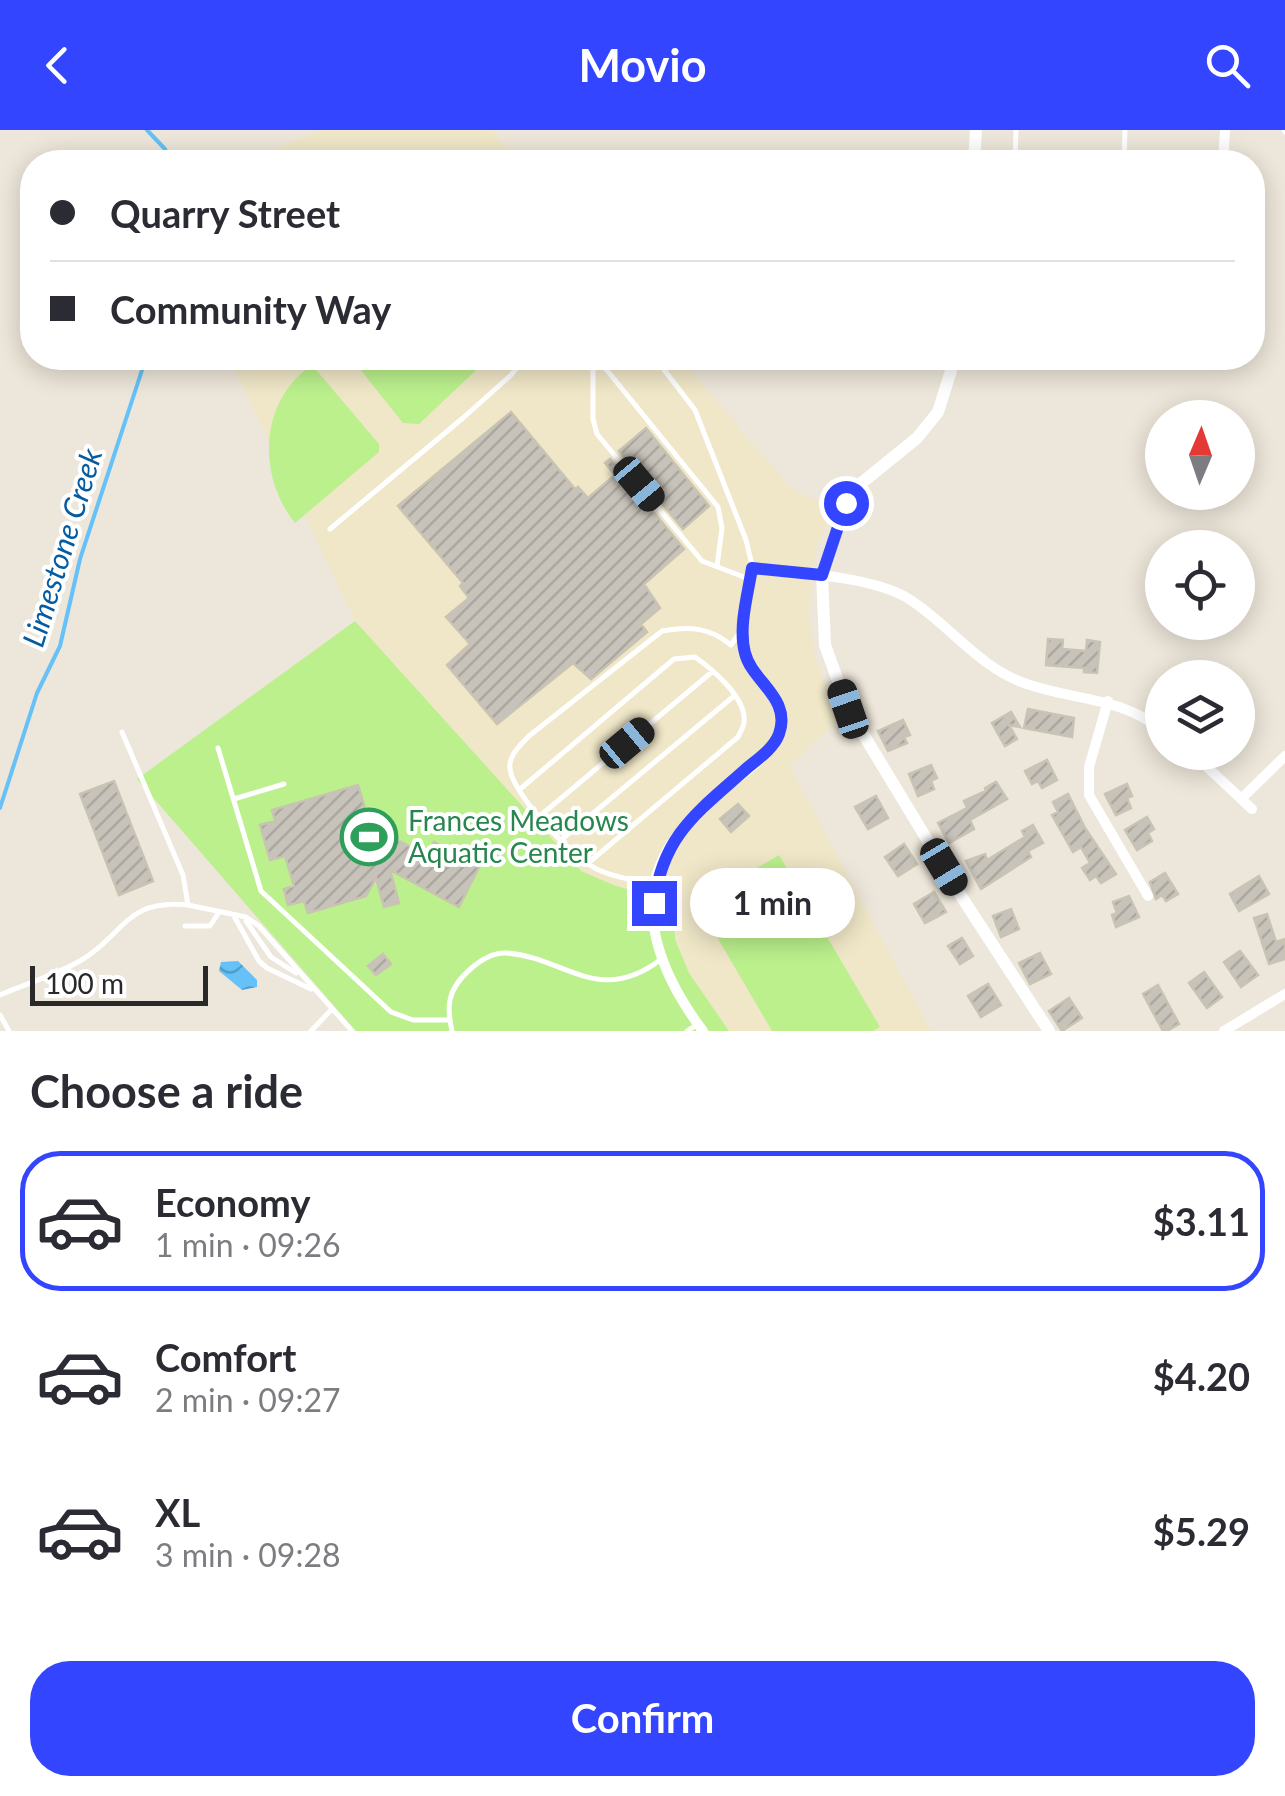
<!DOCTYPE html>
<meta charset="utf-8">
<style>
body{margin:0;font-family:Lato,sans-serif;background:#f7f7f7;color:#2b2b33;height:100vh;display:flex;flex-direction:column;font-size:38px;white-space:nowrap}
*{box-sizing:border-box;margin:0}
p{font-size:32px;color:#7c7c81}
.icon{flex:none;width:55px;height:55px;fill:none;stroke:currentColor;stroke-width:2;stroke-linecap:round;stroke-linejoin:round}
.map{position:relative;height:901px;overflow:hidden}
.drawer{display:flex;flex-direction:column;background:#fff;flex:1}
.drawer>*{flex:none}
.guide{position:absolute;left:20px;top:20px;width:1245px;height:220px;border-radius:40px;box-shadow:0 5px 25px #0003;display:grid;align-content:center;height:220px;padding:0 30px;background:#fff}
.needle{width:65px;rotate:2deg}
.tools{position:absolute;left:1145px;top:270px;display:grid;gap:20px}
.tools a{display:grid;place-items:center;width:110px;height:110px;border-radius:50%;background:#fff;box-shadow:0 5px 25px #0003;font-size:50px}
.scale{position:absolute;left:30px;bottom:25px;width:178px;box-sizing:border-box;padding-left:10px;border:5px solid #292929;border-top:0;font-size:28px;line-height:35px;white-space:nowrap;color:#292929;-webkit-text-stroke:8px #fff;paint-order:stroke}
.end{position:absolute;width:45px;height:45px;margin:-22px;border:12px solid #3445ff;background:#fff;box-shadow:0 0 0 5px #fff}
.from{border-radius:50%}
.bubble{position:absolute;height:70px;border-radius:35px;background:#fff;box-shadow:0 5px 25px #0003;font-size:32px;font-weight:700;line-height:70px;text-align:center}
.car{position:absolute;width:30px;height:60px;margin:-30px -15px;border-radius:12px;box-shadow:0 0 8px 2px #0007;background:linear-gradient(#222 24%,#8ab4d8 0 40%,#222 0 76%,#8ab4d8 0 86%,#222 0)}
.guide b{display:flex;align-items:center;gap:35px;height:95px;font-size:38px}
.guide b+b{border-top:2px solid #e1e1e2}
.guide i{width:25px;height:25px;background:#2b2b33}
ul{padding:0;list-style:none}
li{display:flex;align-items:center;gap:30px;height:140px;margin:0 20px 15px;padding:0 10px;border:5px solid transparent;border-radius:40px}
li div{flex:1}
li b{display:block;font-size:38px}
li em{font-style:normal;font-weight:700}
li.selected{border-color:#3445ff}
li>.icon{width:90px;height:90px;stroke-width:1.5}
h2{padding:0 30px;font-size:45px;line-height:120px}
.primary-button{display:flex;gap:20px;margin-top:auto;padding:20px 30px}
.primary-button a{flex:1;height:115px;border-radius:40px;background:#3445ff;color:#fff;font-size:40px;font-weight:700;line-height:115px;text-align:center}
header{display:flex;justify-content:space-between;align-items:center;height:130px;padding:0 30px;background:#3445ff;color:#fff;font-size:45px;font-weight:700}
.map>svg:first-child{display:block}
.education{fill:#f0e7c8}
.pitch{fill:#bbf08d}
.water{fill:url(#water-waves)}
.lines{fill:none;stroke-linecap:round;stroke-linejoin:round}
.stream{stroke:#65c1f7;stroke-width:4}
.building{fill:url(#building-hatch);stroke:#c8c3b3;stroke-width:2.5}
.service{stroke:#fff;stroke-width:5}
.minor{stroke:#fff;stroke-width:10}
.tertiary{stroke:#fff;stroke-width:12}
.route{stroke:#3445ff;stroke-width:12}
.labels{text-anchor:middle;stroke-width:8;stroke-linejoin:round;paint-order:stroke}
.leisure-label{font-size:28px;fill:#27864d;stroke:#fff;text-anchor:start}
.water-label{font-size:30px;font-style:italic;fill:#045ba2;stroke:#fff}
</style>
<header><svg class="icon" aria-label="back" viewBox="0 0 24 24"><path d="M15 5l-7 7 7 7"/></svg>Movio<svg class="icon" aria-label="search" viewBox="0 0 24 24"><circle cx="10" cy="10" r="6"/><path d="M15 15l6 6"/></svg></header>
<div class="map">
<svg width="1285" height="901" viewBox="0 0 1285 901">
<defs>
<pattern id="water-waves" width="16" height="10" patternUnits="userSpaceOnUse" patternTransform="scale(2.5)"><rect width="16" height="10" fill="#65c1f7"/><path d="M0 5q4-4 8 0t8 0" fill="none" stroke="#539dc8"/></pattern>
<pattern id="building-hatch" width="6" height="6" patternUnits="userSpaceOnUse" patternTransform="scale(2.5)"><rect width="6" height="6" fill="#c8c3ba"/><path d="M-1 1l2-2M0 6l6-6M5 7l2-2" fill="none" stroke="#aca8a0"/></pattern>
</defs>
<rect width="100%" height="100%" fill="#ede6da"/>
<!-- education -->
<path class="education" d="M 321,0 L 492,0 L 519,32 L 242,32 Z
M 229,228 L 680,228 L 790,357 L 833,380 L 816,418 L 809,480 L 815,526 L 838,590 L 790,637 L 931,901 L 729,901 L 689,843 L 675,809 L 672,771 L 616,756 L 581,741 L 355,491 Z"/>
<!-- pitch -->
<path class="pitch" d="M 351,228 L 489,228 L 419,294 L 403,293 Z
M 312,235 L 379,314 L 379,322 L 295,393 C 257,346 259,271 312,235 Z
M 355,491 L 581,741 L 616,756 L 673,771 L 675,809 L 689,843 L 729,901 L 356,901 L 137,649 Z
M 779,725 L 880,897 L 873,901 L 772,901 L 697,773 Z"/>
<!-- water -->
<path class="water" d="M 238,831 L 257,850 L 257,857 L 242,860 L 219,841 L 221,832 Z"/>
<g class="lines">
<!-- stream -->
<path class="stream" d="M 147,0 L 165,19 L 170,32
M 0,678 L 37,563 L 60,516 L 80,429 L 146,228"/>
</g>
<!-- building -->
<path class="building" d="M 511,282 L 575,359 L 578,357 L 588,368 L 615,345 L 605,333 L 610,329 L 684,419 L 644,454 L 660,478 L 641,494 L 647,502 L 591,549 L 573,533 L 497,594 L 447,535 L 470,514 L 446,487 L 469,468 L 460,456 L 463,453 L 398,376 Z
M 646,298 L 709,376 L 683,399 L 619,321 Z
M 1048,509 L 1063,510 L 1062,519 L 1086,521 L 1087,510 L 1100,512 L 1097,543 L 1084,542 L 1084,538 L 1046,535 Z
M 1028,579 L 1074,588 L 1072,607 L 1024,598 Z
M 1011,582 L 1020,597 L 1009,595 L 1017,609 L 1005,616 L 992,593 Z
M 903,590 L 910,605 L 904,607 L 907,613 L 888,621 L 878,601 Z
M 1047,630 L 1057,650 L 1042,658 L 1038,651 L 1032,654 L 1025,641 Z
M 931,635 L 937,648 L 931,651 L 934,659 L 918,666 L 909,644 Z
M 114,651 L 153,751 L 119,765 L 80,664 Z
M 996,652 L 1007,669 L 970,690 L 974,699 L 949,713 L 938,693 L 967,678 L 964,671 L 986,661 L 985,658 Z
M 1127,654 L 1132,666 L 1127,668 L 1131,678 L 1116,685 L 1105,664 Z
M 358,655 L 370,695 L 427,726 L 434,712 L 479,737 L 459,777 L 390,740 L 399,773 L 384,777 L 376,748 L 366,766 L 308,783 L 304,771 L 288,775 L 284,759 L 294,756 L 285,726 L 270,730 L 260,695 L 275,691 L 272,680 Z
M 1068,664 L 1085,698 L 1116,744 L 1101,753 L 1096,746 L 1090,750 L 1082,738 L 1090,733 L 1081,717 L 1073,722 L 1052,685 L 1058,682 L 1053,672 Z
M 876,666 L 888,688 L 868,699 L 855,677 Z
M 738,674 L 749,686 L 731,702 L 720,689 Z
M 1147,687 L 1154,699 L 1148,703 L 1152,711 L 1137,720 L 1125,700 Z
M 1033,695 L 1043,713 L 1028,721 L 1031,727 L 981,759 L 966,731 L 985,724 L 987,730 L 1025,707 L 1022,701 Z
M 904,714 L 917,734 L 898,746 L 885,727 Z
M 1165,743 L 1178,764 L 1166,771 L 1162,765 L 1156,769 L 1150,752 Z
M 1259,746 L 1269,764 L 1239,781 L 1230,764 Z
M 934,762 L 946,782 L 925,793 L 914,774 Z
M 1129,766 L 1139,787 L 1116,797 L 1112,785 L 1117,783 L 1113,772 Z
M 1011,779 L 1019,799 L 1001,807 L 993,786 Z
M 1267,784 L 1276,812 L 1285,809 L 1285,829 L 1269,834 L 1254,788 Z
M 962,808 L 973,826 L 960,834 L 948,816 Z
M 1240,821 L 1258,845 L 1241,857 L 1224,832 Z
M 1040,823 L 1051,844 L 1030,854 L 1019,833 Z
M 383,824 L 391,834 L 376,845 L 368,836 Z
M 1204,842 L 1222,867 L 1207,878 L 1189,853 Z
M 988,854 L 1001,875 L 981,887 L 968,866 Z
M 1158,855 L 1179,894 L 1167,901 L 1163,901 L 1143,864 Z
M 1069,868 L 1082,888 L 1062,901 L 1049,881 Z"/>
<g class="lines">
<!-- service -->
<path class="service" d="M 1284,0 L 1285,2
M 1015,32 L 1016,0
M 1124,32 L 1125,0
M 593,228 L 593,289 L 597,304 L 702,431 L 749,449
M 597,228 L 718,377 L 722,398 L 717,436
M 655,228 L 695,280 L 746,410 L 752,435
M 330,399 L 463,288 L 511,245 L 525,228
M 218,618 L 261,761 L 391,882 L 413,890 L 450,890
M 519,660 L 674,529 L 695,527 C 712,539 747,568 744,592 C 744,597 740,602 738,607 L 587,734
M 234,669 L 284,654
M 541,685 L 713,541
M 561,710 L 734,566
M 653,755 C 636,750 617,748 601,741 C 576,732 513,665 510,639 C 508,625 521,615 529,606 L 662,501 C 689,496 709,497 731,515 L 741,501
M 188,775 L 246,787 L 259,796 L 352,901
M 234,786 L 259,831 L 267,838 L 311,859
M 246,791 L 271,827 L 296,843
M 185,796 L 210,796 L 219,782
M 0,865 C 26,854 55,845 80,831 C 125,805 124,769 188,775 L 183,745 L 122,602
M 0,885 L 9,901
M 311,901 L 332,879
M 452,901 C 450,892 448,879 450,870 C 454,849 484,822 506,823 C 563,826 598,877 660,830
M 687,901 L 698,894"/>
<!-- minor -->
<path class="minor" d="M 1223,32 L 1225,0
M 1108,571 L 1089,637 L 1089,665 L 1148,766
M 1191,622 L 1252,679
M 1241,669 L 1285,626
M 703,901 C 663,848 629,774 673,711 C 687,690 708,673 727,657 C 743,642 773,625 779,602 C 790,565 751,552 745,522 C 739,496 748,464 752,438 C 796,443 872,446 909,469 C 950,495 979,538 1027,554 C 1076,571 1118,566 1162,600
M 1224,901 L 1285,864"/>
<!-- tertiary -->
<path class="tertiary" d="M 974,32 L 976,0
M 955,228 L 938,282 L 917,308 L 859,355 L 846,373 L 822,445 L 825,515 L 848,579 L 963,769 L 1049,901"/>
</g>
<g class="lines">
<!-- route -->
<path class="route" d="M 654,773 C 663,704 698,682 747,638 C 758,629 774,618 779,604 C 792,568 752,552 745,523 C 738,497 748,464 752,438 L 822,445 L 846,373"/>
</g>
<!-- icons -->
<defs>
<g id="stadium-ring" transform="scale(2.875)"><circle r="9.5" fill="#fff" stroke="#2e9e5b" stroke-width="1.5"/><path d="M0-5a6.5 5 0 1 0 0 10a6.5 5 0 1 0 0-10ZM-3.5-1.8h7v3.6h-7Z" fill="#2e9e5b"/></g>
</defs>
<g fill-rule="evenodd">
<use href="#stadium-ring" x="369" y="707"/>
</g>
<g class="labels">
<!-- leisure labels -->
<g class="leisure-label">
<text x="408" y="701">Frances Meadows<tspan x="408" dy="32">Aquatic Center</tspan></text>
</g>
<!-- water labels -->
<g class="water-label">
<text transform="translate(63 418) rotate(-73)" y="10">Limestone Creek</text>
</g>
</g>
</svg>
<div class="tools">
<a><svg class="needle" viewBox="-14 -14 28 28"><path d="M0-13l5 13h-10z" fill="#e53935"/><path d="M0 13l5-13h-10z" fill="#7c7c81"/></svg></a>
<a><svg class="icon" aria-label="locate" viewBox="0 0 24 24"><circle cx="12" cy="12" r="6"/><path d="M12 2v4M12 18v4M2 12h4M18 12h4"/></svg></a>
<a><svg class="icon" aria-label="layers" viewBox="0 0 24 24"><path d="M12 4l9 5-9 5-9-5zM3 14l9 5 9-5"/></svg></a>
</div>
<div class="scale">100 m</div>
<i class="end from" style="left:846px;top:373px"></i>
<i class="end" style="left:654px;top:773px"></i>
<div class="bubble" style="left:690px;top:738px;width:165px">1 min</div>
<i class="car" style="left:639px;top:354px;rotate:140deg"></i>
<i class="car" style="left:848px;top:579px;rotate:341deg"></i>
<i class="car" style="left:627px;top:613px;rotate:50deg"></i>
<i class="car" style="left:944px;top:737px;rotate:149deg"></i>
<div class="guide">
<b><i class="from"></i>Quarry Street</b>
<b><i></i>Community Way</b>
</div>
</div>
<section class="drawer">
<h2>Choose a ride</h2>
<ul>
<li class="selected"><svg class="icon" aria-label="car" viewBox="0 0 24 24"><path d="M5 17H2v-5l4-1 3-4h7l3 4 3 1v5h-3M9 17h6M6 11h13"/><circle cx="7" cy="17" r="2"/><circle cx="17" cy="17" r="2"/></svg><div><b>Economy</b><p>1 min · 09:26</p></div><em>$3.11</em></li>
<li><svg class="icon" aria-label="car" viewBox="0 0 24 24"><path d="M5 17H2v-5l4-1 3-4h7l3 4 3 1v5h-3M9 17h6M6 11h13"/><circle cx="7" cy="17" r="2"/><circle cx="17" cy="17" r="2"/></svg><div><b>Comfort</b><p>2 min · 09:27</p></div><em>$4.20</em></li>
<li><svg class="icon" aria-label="car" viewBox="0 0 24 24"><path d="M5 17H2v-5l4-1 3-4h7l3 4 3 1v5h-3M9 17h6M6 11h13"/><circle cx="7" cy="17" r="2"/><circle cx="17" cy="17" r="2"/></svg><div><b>XL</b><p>3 min · 09:28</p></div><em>$5.29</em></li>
</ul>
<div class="primary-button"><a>Confirm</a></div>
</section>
